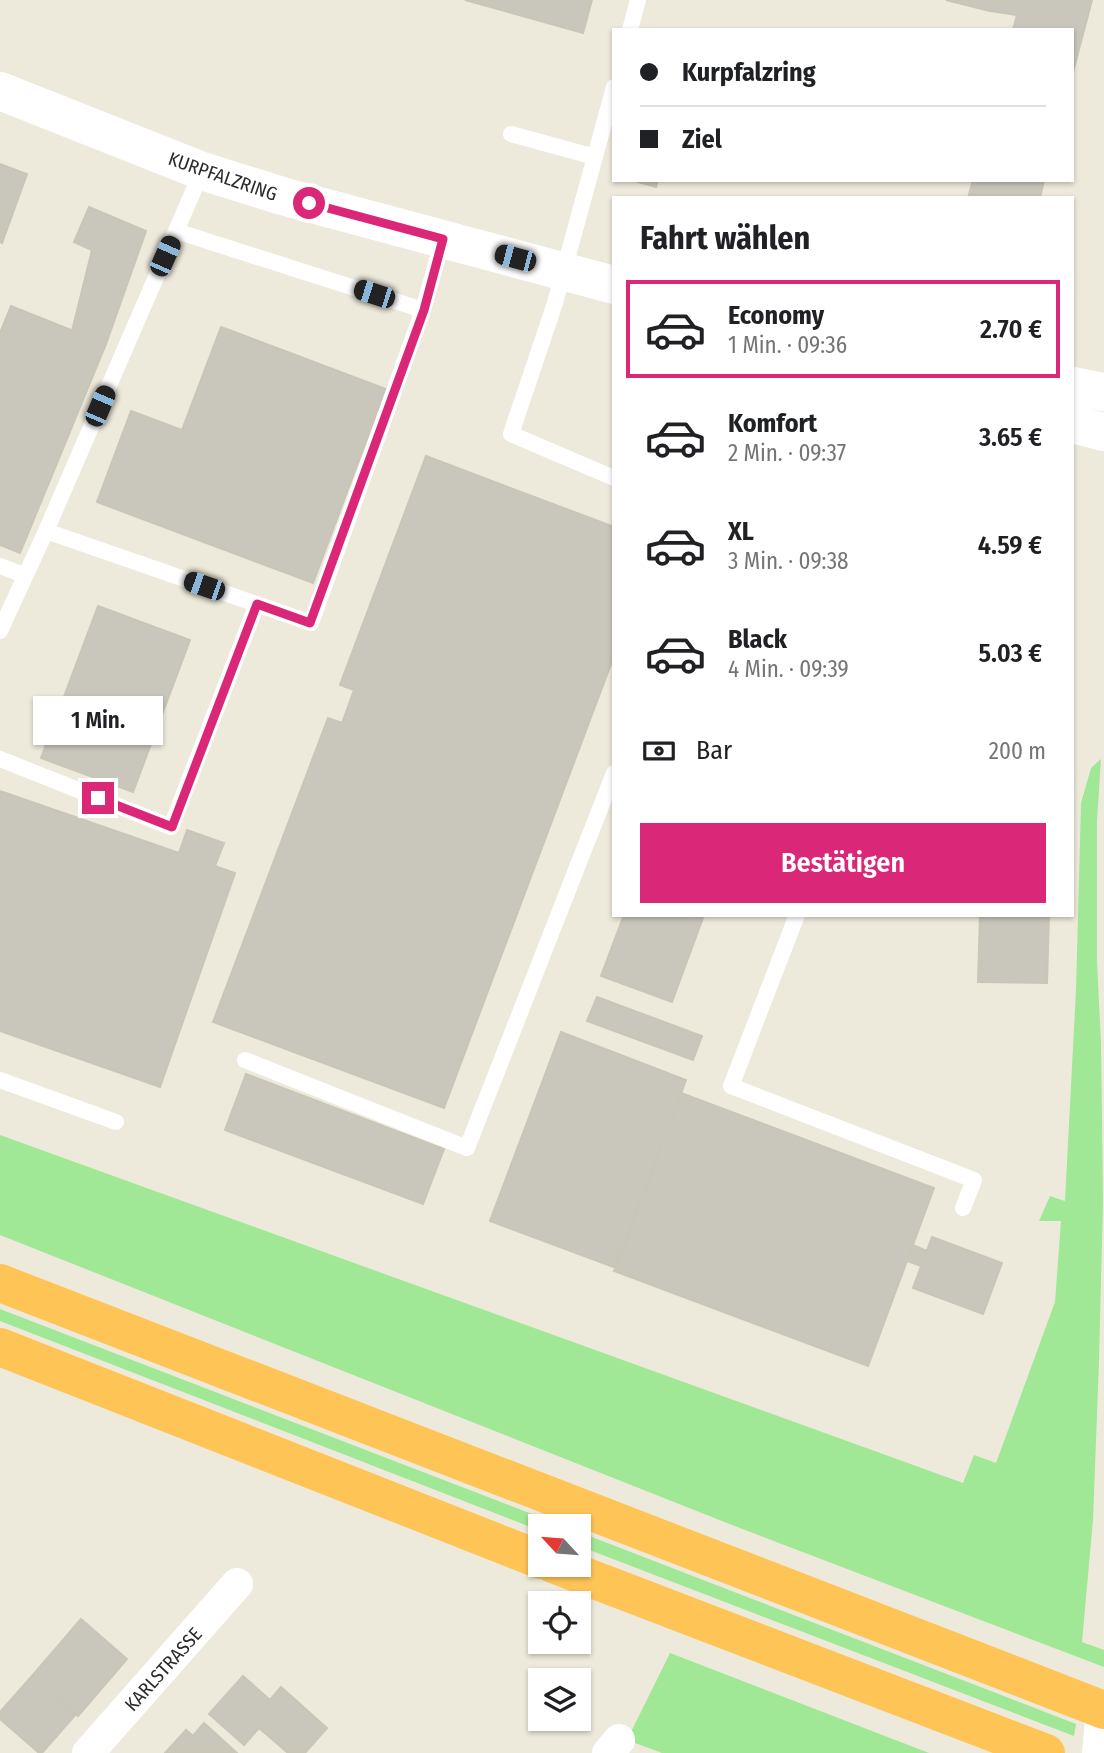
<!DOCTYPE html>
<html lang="de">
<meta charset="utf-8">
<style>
body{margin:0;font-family:"Fira Sans Condensed",sans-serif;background:#f6f6f6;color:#202124;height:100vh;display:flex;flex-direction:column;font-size:26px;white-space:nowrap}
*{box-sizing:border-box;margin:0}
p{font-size:23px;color:#757577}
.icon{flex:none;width:38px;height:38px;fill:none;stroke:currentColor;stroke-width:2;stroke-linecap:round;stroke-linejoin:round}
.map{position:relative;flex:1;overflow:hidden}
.details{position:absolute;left:612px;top:196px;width:462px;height:721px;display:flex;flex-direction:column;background:#fff;border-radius:0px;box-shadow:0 2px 5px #0004}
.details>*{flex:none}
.guide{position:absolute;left:612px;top:28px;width:462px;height:154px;border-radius:0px;box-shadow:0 2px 5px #0004;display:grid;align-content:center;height:154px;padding:0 28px;background:#fff}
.needle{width:46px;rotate:296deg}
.tools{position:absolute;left:528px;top:1514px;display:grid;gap:14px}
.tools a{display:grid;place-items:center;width:63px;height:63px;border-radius:0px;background:#fff;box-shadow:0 2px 5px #0004;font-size:35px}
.end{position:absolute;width:32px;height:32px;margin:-16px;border:9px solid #db2777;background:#fff;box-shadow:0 0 0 4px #fff}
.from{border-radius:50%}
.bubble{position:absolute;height:49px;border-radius:0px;background:#fff;box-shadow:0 2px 5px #0004;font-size:23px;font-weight:600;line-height:49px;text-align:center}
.car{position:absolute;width:21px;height:42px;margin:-21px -10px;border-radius:9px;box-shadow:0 0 5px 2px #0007;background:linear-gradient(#222 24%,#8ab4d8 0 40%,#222 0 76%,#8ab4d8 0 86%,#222 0)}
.guide b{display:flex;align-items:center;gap:24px;height:66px;font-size:26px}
.guide b+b{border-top:2px solid #e0e0e0}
.guide i{width:18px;height:18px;background:#202124}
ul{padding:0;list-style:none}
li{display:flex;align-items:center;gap:21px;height:98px;margin:0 14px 10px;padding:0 14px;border:4px solid transparent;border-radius:0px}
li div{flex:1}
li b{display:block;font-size:26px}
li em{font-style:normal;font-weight:600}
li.active{border-color:#db2777}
li>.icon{width:63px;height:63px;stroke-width:1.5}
h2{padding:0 28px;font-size:32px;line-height:84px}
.pay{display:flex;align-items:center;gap:18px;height:77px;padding:0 28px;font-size:26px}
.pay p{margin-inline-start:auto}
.primary-button{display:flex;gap:14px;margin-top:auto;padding:14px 28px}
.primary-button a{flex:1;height:80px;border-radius:0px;background:#db2777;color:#fff;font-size:28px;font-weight:600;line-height:80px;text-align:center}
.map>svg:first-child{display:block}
.green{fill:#a0e796}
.building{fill:#c9c6bc;stroke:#c9c6b6;stroke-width:2}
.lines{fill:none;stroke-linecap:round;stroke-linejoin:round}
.lane{stroke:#fff;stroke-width:16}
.street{stroke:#fff;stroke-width:32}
.secondary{stroke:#fff;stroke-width:38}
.highway{stroke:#ffc456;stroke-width:38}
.route{stroke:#db2777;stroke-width:9}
.labels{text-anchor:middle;stroke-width:7;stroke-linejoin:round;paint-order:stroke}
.street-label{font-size:19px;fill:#2b2b2b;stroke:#fff}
</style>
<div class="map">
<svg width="1104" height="1753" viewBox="0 0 1104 1753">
<rect width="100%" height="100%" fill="#edeadc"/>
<!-- green -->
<path class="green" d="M 1101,759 L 1097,821 L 1097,961 L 1101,1043 L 1103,1201 L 1099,1361 L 1093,1520 L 1082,1642 L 1104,1650 L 1104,1667 L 732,1525 L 0,1235 L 0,1135 L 963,1483 L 974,1455 L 996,1463 L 1055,1302 L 1061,1221 L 1039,1221 L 1050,1196 L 1065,1201 L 1076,990 L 1081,803 L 1091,768 Z
M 0,1309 L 563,1526 L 541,1526 L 541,1531 L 0,1321 Z
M 579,1532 L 1076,1724 L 1074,1736 L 579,1546 Z
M 670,1653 L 929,1753 L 662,1753 L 627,1740 Z"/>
<!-- building -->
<path class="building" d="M 465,0 L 592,0 L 583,33 Z
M 946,0 L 993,0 L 990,11 Z
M 993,0 L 1092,0 L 1073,72 L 1073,30 L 1013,30 L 1017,15 L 990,11 Z
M 0,164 L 27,174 L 2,243 L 0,242 Z
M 631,180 L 658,180 L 656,187 Z
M 973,180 L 1044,180 L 1040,198 L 968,198 Z
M 89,207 L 146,231 L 106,344 L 72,331 L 92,250 L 74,242 Z
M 11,306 L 106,344 L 20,553 L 0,545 L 0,333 Z
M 221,327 L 386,389 L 347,492 L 182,430 Z
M 131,411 L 347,492 L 313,583 L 97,502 Z
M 426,456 L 614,527 L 614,656 L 444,1108 L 213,1022 L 328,718 L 342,723 L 354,690 L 340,685 Z
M 98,606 L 190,640 L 133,792 L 41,758 Z
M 0,791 L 179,853 L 187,830 L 224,843 L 215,866 L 235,873 L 160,1087 L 0,1031 Z
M 624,915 L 704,915 L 672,1002 L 601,976 Z
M 980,915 L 1049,915 L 1047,983 L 978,982 Z
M 597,997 L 702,1036 L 693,1060 L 587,1021 Z
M 561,1032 L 686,1080 L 616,1268 L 490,1221 Z
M 246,1074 L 444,1149 L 423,1204 L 225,1130 Z
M 681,1093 L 934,1188 L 868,1366 L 614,1271 Z
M 932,1237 L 1002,1263 L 983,1314 L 913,1288 Z
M 913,1245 L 927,1251 L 921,1266 L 907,1261 Z
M 81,1619 L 127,1659 L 78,1716 L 32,1676 Z
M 32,1676 L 76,1714 L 42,1753 L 39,1753 L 0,1719 L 0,1712 Z
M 243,1676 L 270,1700 L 281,1687 L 327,1728 L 305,1753 L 288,1753 L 259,1728 L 244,1745 L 209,1714 Z
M 204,1723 L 237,1753 L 165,1753 L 186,1730 L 193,1736 Z"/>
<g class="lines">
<!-- lane -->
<path class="lane" d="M 630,30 L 638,0
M 614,87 L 555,303 L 511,434 L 614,478
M 511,134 L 595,157
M 423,310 L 443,239
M 46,531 L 311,623 L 423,310 L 176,231
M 0,566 L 24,575
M 0,631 L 46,531 L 202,171
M 0,759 L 171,827 L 257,604
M 797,915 L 731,1086 L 974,1180 L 963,1208
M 245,1060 L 467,1148 L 614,773
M 0,1080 L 116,1122"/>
<!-- street -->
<path class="street" d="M 88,1753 L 237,1584
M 608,1753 L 619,1740"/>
<!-- secondary -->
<path class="secondary" d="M 0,91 L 202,171 L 282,196 L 614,285
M 1073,386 L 1104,392
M 1073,424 L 1104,432
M 1101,1753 L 1104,1719"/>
<!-- highway -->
<path class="highway" d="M 0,1283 L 1104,1710
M 0,1347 L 541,1560
M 553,1564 L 1046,1753"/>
</g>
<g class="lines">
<!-- route -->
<path class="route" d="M 98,798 L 172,827 L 257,604 L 310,623 L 424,310 L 443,239 L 309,203"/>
</g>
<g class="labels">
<!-- street labels -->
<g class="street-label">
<text transform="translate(223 176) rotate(19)" y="7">KURPFALZRING</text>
<text transform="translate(163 1669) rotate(-48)" y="7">KARLSTRASSE</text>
</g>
</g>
</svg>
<div class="tools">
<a><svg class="needle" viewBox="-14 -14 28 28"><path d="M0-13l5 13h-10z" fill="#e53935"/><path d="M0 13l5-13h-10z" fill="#757577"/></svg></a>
<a><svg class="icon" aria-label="locate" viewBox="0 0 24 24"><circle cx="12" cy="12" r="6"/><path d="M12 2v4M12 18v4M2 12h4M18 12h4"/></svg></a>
<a><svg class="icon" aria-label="layers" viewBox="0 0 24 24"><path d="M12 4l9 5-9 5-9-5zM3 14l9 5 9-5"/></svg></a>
</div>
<i class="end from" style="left:309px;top:203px"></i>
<i class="end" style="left:98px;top:798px"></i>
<div class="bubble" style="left:33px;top:696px;width:130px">1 Min.</div>
<i class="car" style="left:165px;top:256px;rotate:24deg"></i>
<i class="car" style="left:515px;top:258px;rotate:285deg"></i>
<i class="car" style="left:374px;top:294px;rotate:288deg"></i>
<i class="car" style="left:100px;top:406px;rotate:23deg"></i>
<i class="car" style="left:204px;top:586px;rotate:289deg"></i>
<div class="guide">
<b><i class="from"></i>Kurpfalzring</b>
<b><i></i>Ziel</b>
</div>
<section class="details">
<h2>Fahrt wählen</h2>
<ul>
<li class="active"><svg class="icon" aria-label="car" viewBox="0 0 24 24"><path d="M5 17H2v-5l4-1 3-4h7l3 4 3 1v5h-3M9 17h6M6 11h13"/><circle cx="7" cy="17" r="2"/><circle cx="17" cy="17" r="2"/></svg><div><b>Economy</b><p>1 Min. · 09:36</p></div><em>2.70 €</em></li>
<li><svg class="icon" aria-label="car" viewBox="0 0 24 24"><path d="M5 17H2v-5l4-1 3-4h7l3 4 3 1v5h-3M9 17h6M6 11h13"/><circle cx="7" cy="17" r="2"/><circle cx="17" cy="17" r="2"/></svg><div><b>Komfort</b><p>2 Min. · 09:37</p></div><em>3.65 €</em></li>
<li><svg class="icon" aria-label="car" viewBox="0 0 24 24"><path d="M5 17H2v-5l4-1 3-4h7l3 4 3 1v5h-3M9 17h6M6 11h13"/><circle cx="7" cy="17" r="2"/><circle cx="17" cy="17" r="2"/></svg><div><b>XL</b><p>3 Min. · 09:38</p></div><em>4.59 €</em></li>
<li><svg class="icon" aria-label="car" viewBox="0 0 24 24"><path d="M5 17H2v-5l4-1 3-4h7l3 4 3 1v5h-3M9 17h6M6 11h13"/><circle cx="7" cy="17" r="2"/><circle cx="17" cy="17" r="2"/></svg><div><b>Black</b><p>4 Min. · 09:39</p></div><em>5.03 €</em></li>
</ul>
<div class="pay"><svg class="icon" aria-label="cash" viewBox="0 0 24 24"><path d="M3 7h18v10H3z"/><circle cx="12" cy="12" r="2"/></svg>Bar<p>200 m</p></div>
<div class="primary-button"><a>Bestätigen</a></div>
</section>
</div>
